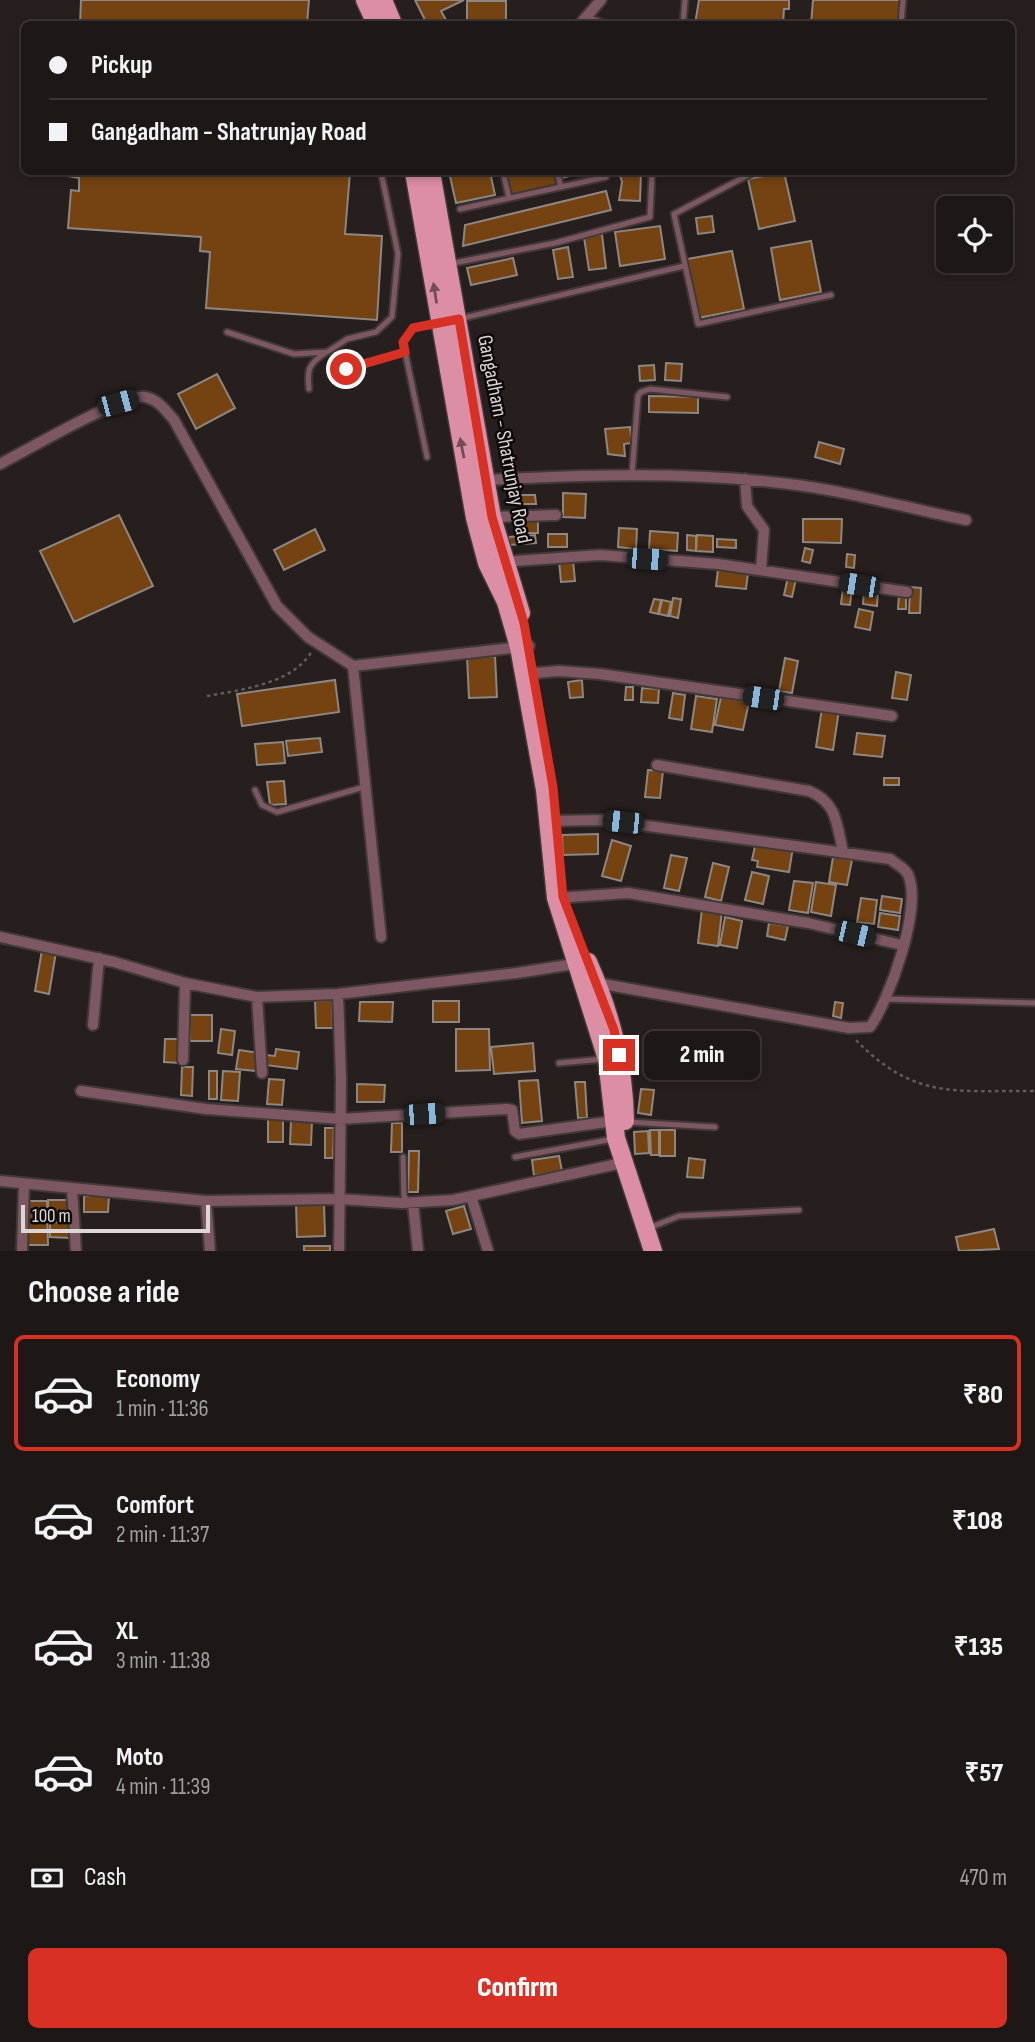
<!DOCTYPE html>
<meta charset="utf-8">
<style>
body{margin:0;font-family:"Sofia Sans Condensed",sans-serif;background:#25201f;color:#f1f3f6;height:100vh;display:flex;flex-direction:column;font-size:26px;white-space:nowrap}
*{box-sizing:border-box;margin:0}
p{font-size:23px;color:#a09fa1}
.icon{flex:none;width:38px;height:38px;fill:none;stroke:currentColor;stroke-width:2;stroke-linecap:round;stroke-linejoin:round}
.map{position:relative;height:1251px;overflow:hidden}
.sheet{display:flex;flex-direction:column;background:#1d1716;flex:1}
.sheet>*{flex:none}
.guide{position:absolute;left:21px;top:21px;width:994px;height:154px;border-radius:10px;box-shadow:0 4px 10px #0003,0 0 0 2px #3b3635;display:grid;align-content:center;height:154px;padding:0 28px;background:#1d1716}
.buttons{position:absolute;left:936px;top:196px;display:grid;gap:14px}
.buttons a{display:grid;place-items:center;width:77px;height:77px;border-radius:10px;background:#1d1716;box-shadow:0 4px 10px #0003,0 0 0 2px #3b3635;font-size:35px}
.scale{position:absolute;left:21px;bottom:18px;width:189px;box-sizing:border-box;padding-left:7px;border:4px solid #dcd7d5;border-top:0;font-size:19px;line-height:24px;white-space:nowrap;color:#dcd7d5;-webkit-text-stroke:5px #0d0909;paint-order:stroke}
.end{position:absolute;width:32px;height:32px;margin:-16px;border:9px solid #d93025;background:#fff;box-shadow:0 0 0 4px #fff}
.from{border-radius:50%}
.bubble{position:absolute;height:49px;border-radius:10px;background:#1d1716;box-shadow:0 4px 10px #0003,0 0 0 2px #3b3635;font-size:23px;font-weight:800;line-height:49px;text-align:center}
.car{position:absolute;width:21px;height:42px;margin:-21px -10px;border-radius:9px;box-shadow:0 0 5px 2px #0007;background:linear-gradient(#222 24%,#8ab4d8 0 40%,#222 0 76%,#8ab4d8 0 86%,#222 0)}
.guide b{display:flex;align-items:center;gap:24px;height:66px;font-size:26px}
.guide b+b{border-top:2px solid #3b3635}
.guide i{width:18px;height:18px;background:#f1f3f6}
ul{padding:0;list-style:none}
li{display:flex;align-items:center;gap:21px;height:116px;margin:0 14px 10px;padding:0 14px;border:4px solid transparent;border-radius:10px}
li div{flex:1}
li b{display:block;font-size:26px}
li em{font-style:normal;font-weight:800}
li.on{border-color:#d93025}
li>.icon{width:63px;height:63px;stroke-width:1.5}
h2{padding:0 28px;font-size:32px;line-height:84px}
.pay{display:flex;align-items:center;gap:18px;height:77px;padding:0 28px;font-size:26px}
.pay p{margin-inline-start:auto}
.primary-button{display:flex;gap:14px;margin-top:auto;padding:14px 28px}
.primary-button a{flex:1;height:80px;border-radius:10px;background:#d93025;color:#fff;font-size:28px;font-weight:800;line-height:80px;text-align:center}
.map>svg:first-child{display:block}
.building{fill:#744311;stroke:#8e8681;stroke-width:2}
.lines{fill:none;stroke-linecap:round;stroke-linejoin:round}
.service-casing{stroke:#403937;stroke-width:9}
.minor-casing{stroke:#403937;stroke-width:14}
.primary-casing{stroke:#403937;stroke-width:21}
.path{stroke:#625b59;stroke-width:2.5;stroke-dasharray:3.5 3.5;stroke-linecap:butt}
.service{stroke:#7d5862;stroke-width:5}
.minor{stroke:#7d5862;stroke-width:10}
.primary{stroke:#db8ea4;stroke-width:18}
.oneway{fill:#744c56}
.route{stroke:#d93025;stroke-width:9}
.labels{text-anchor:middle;stroke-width:5;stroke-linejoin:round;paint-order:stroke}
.street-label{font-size:21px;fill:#dcd7d5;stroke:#0d0909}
</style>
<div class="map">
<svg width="1035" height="1251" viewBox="0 0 1035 1251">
<rect width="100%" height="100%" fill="#271f1d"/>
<!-- building -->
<path class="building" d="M 81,0 L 309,0 L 307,24 L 80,24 Z
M 415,0 L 464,0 L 441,11 L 446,20 L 437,24 L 427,24 Z
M 699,0 L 789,0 L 789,9 L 784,9 L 783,24 L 695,24 Z
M 813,0 L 900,0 L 898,24 L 811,24 Z
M 467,1 L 506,1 L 506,22 L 517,22 L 517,24 L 459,24 L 467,24 Z
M 44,172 L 350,172 L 345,234 L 382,236 L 377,320 L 206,308 L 210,252 L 200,251 L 201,237 L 68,228 L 71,190 L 79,191 L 79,178 Z
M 449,172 L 490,172 L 495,195 L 456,203 Z
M 519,172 L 555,172 L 558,186 L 510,197 L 505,176 Z
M 559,172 L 585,172 L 561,178 Z
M 619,172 L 641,172 L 640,201 L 619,200 L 622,182 Z
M 784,172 L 795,221 L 759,229 L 748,179 Z
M 606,191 L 611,210 L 463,246 L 465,225 Z
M 712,216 L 714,232 L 698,234 L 696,218 Z
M 660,226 L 665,259 L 620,266 L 615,232 Z
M 602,234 L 606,268 L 589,270 L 584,237 Z
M 811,241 L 821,292 L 780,300 L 771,248 Z
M 568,247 L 573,277 L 558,279 L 553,250 Z
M 732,251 L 744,309 L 698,318 L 687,259 Z
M 513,258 L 517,275 L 471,285 L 467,268 Z
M 666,363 L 682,364 L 681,381 L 665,380 Z
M 654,365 L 655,380 L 640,381 L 639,366 Z
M 217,374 L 235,408 L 196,429 L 178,394 Z
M 649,396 L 698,397 L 698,413 L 649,412 Z
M 630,427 L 632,443 L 624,444 L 625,456 L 608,454 L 605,429 Z
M 819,442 L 844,449 L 840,464 L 815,457 Z
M 563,493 L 586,494 L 585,518 L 563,517 Z
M 518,495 L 535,495 L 536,504 L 518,504 Z
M 119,515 L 153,586 L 74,622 L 40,551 Z
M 803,519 L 842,519 L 841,543 L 803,542 Z
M 515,520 L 538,520 L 538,533 L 515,533 Z
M 619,528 L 637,529 L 636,549 L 618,547 Z
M 315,529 L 325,550 L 284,570 L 274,550 Z
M 650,531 L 678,533 L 677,551 L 649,549 Z
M 548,534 L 567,534 L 567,547 L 548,547 Z
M 535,535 L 536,543 L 509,545 L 509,537 Z
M 687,535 L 696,536 L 696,551 L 687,550 Z
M 697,535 L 713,536 L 713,552 L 696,551 Z
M 717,539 L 736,540 L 736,548 L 717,547 Z
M 805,548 L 813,550 L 810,563 L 802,561 Z
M 847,554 L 855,555 L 854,568 L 846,567 Z
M 573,560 L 575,581 L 561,582 L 559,561 Z
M 718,569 L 748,573 L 746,589 L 716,586 Z
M 788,577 L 796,579 L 792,597 L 784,595 Z
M 843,587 L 852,588 L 850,605 L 841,604 Z
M 910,587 L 921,588 L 920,613 L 909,613 Z
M 864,588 L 878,589 L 877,606 L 863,604 Z
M 899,595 L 906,595 L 906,609 L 898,609 Z
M 673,598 L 681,599 L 678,618 L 670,616 Z
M 654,599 L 661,600 L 658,614 L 650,612 Z
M 662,600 L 671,602 L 668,616 L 659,614 Z
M 859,609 L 873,612 L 870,630 L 855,627 Z
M 495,656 L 497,697 L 469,698 L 467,657 Z
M 785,658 L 798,661 L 792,693 L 779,691 Z
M 896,672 L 911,675 L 907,700 L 892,698 Z
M 335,680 L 339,712 L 242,726 L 237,694 Z
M 582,680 L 583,697 L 570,698 L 568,682 Z
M 626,687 L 633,687 L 633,700 L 625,700 Z
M 642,688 L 659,689 L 658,703 L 641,702 Z
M 673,693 L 685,695 L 682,720 L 669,718 Z
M 696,696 L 717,699 L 712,732 L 691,729 Z
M 721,697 L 749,702 L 743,730 L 715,725 Z
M 822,708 L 839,710 L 833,750 L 816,747 Z
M 857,733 L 885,736 L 882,757 L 854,754 Z
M 320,738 L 322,752 L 288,756 L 286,741 Z
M 283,742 L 285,763 L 257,765 L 255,744 Z
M 648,770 L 663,771 L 660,798 L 645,797 Z
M 884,778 L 899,778 L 899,785 L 884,785 Z
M 284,781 L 286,804 L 270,805 L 267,782 Z
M 598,834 L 598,854 L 563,855 L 562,835 Z
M 612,840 L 631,846 L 621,881 L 602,876 Z
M 763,842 L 793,847 L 789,872 L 757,867 L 758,861 L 752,860 L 755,846 L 762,847 Z
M 671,855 L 687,858 L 679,891 L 664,888 Z
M 833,857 L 852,860 L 847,885 L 829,882 Z
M 713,863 L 729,867 L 721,901 L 705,897 Z
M 752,872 L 769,876 L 763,904 L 745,900 Z
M 794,881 L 813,883 L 808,913 L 789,910 Z
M 816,882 L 836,885 L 831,916 L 811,912 Z
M 882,896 L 902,899 L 900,913 L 880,910 Z
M 861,898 L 877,900 L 874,924 L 857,922 Z
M 702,909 L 722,911 L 718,946 L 698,943 Z
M 880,913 L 900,916 L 898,930 L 878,927 Z
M 725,917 L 742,921 L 737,948 L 720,945 Z
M 769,923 L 788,926 L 785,940 L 767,936 Z
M 42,950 L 56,952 L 49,994 L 35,991 Z
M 332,1000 L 333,1028 L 316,1028 L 315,1001 Z
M 433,1001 L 459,1001 L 459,1022 L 433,1022 Z
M 360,1002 L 393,1002 L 392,1022 L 359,1021 Z
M 835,1002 L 843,1003 L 841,1018 L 833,1016 Z
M 190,1015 L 212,1015 L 212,1041 L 190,1041 Z
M 221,1029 L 235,1031 L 232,1055 L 218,1053 Z
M 456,1029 L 489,1029 L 490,1070 L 456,1071 Z
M 165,1039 L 181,1039 L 180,1063 L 164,1062 Z
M 533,1043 L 535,1071 L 494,1074 L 491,1047 Z
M 276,1049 L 299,1052 L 297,1069 L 265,1065 L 266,1055 L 275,1056 Z
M 239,1050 L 260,1053 L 257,1071 L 236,1069 Z
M 182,1067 L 193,1067 L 192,1096 L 181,1095 Z
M 209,1071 L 217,1071 L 217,1099 L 209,1099 Z
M 223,1071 L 240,1072 L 238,1101 L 221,1100 Z
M 269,1079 L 284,1080 L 282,1105 L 267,1104 Z
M 538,1080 L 542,1121 L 522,1123 L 519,1081 Z
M 575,1082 L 585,1082 L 587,1118 L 578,1118 Z
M 357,1084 L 385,1085 L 384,1102 L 357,1102 Z
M 641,1089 L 654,1090 L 651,1115 L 638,1113 Z
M 268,1118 L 283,1118 L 283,1142 L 268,1142 Z
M 291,1120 L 312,1121 L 311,1145 L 290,1144 Z
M 392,1123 L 402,1123 L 402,1152 L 391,1152 Z
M 325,1128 L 334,1128 L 333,1158 L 325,1158 Z
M 650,1130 L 659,1130 L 659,1155 L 651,1155 Z
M 660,1130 L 675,1130 L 675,1156 L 660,1156 Z
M 648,1131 L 649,1153 L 635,1154 L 634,1132 Z
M 409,1151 L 419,1151 L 418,1192 L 408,1192 Z
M 559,1156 L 562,1171 L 534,1176 L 532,1160 Z
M 689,1158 L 705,1160 L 703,1178 L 687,1177 Z
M 84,1196 L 109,1196 L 108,1212 L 84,1212 Z
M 48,1200 L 72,1200 L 72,1219 L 48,1219 Z
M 26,1201 L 47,1201 L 48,1245 L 27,1245 Z
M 324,1203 L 325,1236 L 297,1237 L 296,1204 Z
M 464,1206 L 471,1229 L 453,1234 L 446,1211 Z
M 50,1222 L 70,1223 L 70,1238 L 50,1237 Z
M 994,1229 L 999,1249 L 959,1251 L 956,1237 Z
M 304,1246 L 330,1246 L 330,1251 L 304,1251 Z"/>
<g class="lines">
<!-- service casing -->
<g class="service-casing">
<path id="service" d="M 588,17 L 605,24
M 683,24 L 685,0
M 901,24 L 903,0
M 503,172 L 509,198
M 557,172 L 561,187
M 754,172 L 674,214 L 698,324 L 831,295
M 460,209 L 606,177
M 449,264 L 555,243 L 650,217 L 652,172
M 459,319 L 684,266
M 227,332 L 294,354 L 327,352 L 347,339 L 376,332 L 392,317 L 398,254 L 381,172
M 346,369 L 405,352
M 309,389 C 307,371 308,364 324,354
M 427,457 L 403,342 L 413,328 L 436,323
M 632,474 L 638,396 L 641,392 L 650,389 L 727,397
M 255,790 L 262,805 L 277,812 L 364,787
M 885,999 L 1035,1003
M 559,1063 L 604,1059
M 628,1122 L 715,1127
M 403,1157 L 404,1196 L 408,1202
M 515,1157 L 613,1139
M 649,1228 L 679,1216 L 799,1210"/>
</g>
<!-- minor casing -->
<g class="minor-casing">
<path id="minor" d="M 580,24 L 601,0
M 0,464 C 24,452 124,393 145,397 C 158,399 166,411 174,420 L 277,606 L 308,637 L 353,666
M 745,479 L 747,506 L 764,530 L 761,570
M 481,480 C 584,475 686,471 789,484 C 848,491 907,508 966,520
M 492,517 L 556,515
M 500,562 L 600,555 L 718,564 L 907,592
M 523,674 L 559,671 L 600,674 L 892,716
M 657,765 L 809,791 C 837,802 837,825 843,852
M 547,821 L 604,820 L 890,859 C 896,864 907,869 909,877 C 921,910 890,999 870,1027 L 849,1028 L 597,983
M 556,898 L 628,893 L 808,923 L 902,945
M 0,937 L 114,962 L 185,983 L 257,997 L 338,994 L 517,973 L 580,963
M 381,937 L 353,666 L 529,646
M 338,994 L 341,1079 L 339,1251
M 257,997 L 262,1073
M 93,1025 L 99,958
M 183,1060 L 185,983
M 81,1091 L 206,1109 L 340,1119 L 507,1109 L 512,1110 L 515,1131 L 519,1134 L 614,1121
M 0,1181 L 206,1201 L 339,1199 L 402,1203 L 453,1200 L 622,1163
M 72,1189 L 76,1251
M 471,1196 L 488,1251
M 206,1201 L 210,1251
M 413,1203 L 418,1251
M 22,1251 L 24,1184"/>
</g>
<!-- primary casing -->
<g class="primary-casing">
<path id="primary" d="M 365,0 L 376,24
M 383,0 L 393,24
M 414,172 L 475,518 L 487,563 L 506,602 L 519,647 L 545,790 L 556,898 L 607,1059 L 616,1138 L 653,1251
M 431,172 L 492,517 L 521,613
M 588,962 C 611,1014 624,1064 625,1121"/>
</g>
<!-- path -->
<path class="path" d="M 207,696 C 240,690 293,684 312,651
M 856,1040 C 915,1101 958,1090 1035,1091"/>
<!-- service -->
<use href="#service" class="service"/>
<!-- minor -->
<use href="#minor" class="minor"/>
<!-- primary -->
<use href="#primary" class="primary"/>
</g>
<!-- one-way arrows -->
<defs><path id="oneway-solid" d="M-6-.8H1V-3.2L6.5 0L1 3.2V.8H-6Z" transform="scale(1.75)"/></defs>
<g class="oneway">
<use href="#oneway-solid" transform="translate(435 293) rotate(-99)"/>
<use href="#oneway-solid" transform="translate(462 448) rotate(-101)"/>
</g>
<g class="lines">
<!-- route -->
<path class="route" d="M 346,369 L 405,352 L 403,342 L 413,328 L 459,319 L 492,517 L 524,623 L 553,787 L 563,897 L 614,1030 L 619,1055"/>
</g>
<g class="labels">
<!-- street labels -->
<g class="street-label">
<text transform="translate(505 439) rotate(79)" y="7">Gangadham - Shatrunjay Road</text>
</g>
</g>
</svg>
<div class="buttons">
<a><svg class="icon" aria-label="locate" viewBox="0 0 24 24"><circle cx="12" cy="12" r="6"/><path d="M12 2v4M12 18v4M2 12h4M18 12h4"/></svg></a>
</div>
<div class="scale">100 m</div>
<i class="end from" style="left:346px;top:369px"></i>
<i class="end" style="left:619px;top:1055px"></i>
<div class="bubble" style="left:644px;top:1031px;width:116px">2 min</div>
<i class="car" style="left:118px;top:403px;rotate:75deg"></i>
<i class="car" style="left:647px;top:559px;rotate:94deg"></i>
<i class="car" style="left:859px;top:585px;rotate:279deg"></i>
<i class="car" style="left:763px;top:698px;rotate:278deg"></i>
<i class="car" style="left:623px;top:822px;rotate:276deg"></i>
<i class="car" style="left:855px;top:934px;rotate:103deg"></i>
<i class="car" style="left:424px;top:1114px;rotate:86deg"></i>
<div class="guide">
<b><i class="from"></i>Pickup</b>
<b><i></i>Gangadham - Shatrunjay Road</b>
</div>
</div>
<section class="sheet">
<h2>Choose a ride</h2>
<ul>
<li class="on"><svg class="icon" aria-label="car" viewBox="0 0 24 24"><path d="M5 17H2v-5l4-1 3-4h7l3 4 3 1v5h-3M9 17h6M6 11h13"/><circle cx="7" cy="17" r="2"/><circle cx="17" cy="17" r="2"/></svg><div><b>Economy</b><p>1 min · 11:36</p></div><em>₹80</em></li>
<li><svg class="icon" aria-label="car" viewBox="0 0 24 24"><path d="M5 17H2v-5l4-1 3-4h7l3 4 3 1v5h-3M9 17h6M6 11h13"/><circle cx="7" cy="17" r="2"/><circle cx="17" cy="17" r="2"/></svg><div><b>Comfort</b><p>2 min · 11:37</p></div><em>₹108</em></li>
<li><svg class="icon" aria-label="car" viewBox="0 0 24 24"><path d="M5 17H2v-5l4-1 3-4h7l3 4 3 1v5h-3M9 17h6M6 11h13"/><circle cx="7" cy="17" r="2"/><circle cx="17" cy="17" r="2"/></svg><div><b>XL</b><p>3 min · 11:38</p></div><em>₹135</em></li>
<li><svg class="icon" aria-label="car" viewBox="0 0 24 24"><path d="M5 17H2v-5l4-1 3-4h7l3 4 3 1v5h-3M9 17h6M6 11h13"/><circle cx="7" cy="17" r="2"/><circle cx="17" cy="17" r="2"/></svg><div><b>Moto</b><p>4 min · 11:39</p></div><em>₹57</em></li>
</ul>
<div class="pay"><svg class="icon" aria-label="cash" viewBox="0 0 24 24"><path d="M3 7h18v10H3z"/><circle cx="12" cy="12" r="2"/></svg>Cash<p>470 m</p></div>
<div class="primary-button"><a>Confirm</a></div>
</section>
